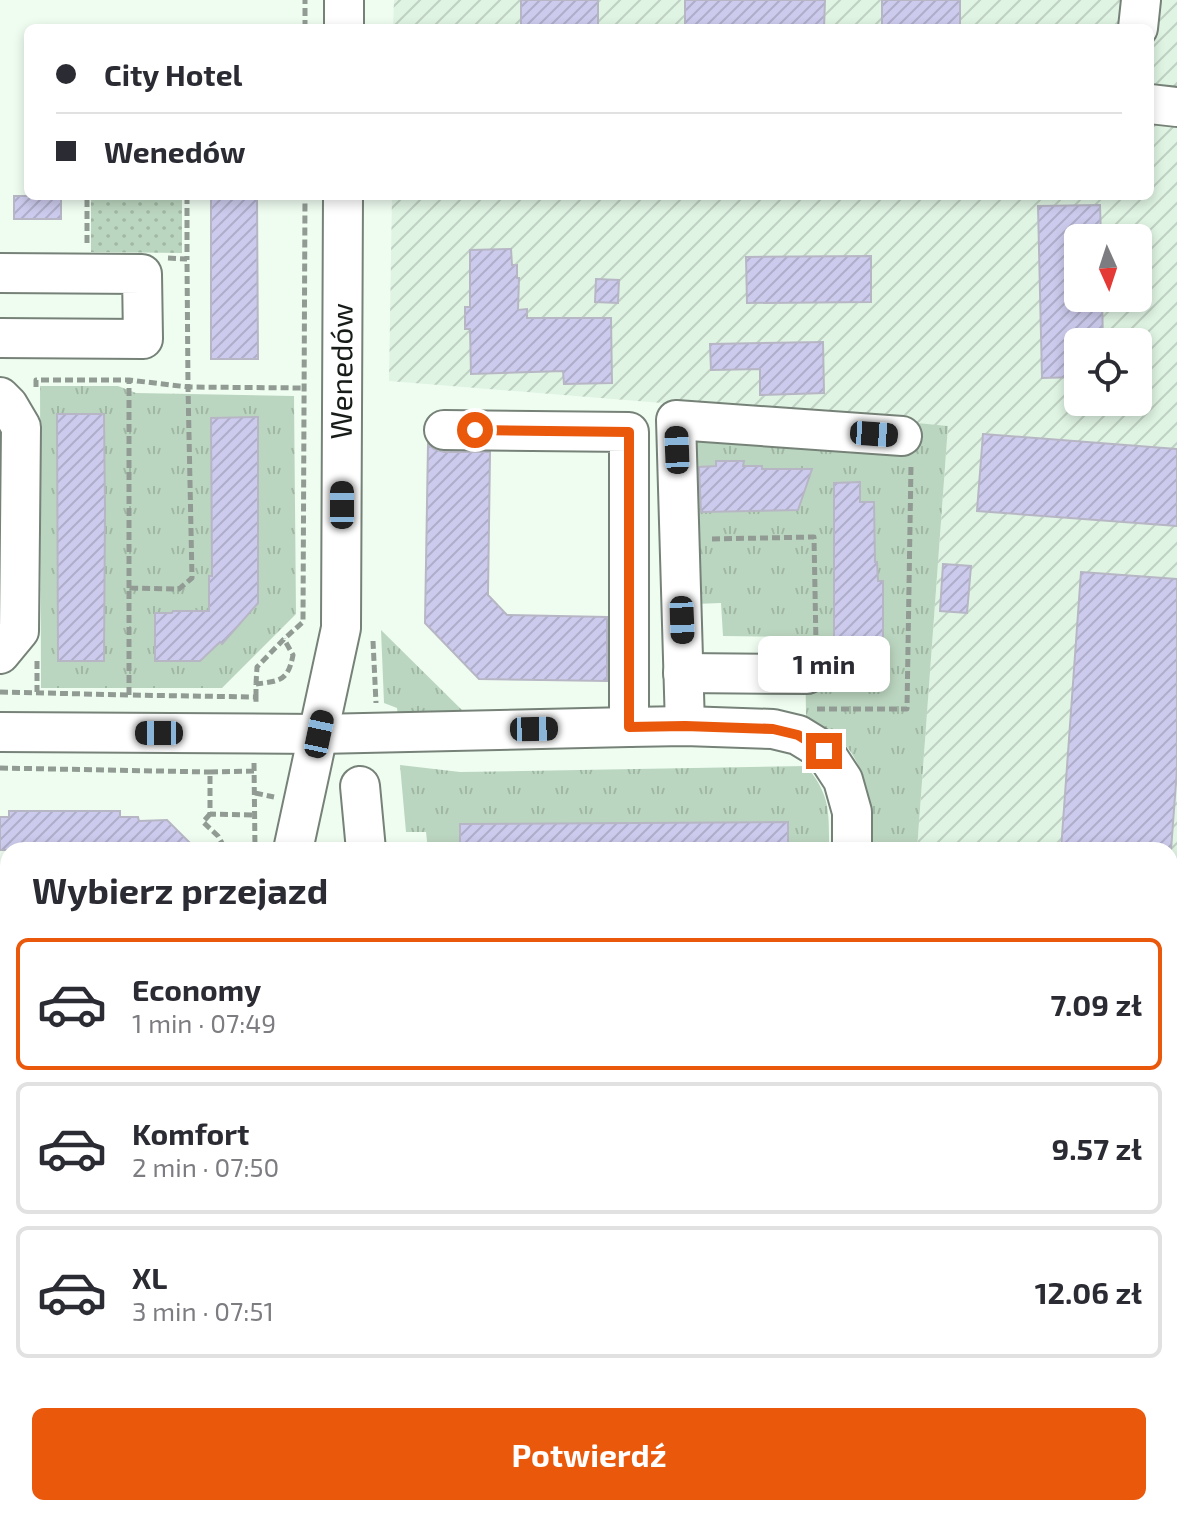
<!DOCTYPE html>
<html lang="pl">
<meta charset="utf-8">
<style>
body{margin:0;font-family:"Exo 2",sans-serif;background:#f2f2f3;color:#2b2b33;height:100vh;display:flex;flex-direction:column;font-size:30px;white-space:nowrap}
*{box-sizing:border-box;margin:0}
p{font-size:26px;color:#7c7c81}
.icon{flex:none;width:44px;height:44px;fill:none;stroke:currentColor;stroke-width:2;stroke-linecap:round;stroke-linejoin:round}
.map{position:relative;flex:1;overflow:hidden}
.side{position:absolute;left:0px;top:842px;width:1178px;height:674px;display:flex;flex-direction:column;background:#fff;border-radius:24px 24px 0 0;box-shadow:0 4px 12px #0003}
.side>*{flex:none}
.hud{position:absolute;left:24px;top:24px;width:1130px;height:176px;border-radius:12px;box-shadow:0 4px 12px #0003;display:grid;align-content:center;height:176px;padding:0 32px;background:#fff}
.needle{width:52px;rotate:177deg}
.buttons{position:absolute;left:1064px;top:224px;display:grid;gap:16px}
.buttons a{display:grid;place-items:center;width:88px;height:88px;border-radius:12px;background:#fff;box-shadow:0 4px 12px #0003;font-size:40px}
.end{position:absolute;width:36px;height:36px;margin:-18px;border:10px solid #ea580c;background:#fff;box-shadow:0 0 0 4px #fff}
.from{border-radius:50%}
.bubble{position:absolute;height:56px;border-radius:12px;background:#fff;box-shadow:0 4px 12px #0003;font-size:26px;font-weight:700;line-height:56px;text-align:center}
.car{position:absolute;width:24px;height:48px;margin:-24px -12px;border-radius:10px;box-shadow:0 0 6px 2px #0007;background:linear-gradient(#222 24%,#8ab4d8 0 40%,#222 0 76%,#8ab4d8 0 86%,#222 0)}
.hud b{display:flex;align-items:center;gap:28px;height:76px;font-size:30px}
.hud b+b{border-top:2px solid #e1e1e2}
.hud i{width:20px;height:20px;background:#2b2b33}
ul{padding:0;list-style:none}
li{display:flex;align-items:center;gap:24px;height:132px;margin:0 16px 12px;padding:0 16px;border:4px solid #e1e1e2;border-radius:12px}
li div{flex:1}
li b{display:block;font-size:30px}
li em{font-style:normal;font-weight:700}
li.on{border-color:#ea580c}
li>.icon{width:72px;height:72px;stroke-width:1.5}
h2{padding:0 32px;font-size:36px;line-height:96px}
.primary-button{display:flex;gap:16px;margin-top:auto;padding:16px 32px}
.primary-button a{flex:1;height:92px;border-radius:12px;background:#ea580c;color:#fff;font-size:32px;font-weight:700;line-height:92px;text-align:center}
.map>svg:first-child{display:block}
.industrial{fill:url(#industrial-furrows);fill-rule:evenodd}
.grass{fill:url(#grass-tufts)}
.park{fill:url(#park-dots)}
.building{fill:url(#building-hatch);stroke:#b7b6c5;stroke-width:2}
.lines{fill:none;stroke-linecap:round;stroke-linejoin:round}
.minor-casing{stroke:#768278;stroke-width:42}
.path{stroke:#919b93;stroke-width:5;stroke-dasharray:8 4;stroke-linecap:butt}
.minor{stroke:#fff;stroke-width:38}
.rail-casing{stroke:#4d544e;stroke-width:9}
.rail{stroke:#effdf1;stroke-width:6;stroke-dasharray:18;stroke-linecap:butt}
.route{stroke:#ea580c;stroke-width:10}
.labels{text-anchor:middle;stroke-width:7;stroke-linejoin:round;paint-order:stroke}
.street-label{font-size:30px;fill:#171c18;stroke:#effdf1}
</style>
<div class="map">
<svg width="1177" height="1515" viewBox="0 0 1177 1515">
<defs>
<pattern id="industrial-furrows" width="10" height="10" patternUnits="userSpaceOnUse" patternTransform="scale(2)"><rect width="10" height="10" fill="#dff4e3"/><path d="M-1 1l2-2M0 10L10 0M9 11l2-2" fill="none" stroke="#bfd1c2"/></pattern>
<pattern id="grass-tufts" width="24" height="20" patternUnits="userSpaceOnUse" patternTransform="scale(2)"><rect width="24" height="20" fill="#bbd6c0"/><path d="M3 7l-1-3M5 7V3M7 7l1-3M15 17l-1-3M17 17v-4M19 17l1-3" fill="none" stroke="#a0b7a4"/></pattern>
<pattern id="park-dots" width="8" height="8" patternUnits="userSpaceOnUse" patternTransform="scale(2)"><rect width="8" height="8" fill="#bbd6c0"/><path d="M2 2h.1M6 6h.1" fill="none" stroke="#a0b7a4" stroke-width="1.8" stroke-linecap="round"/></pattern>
<pattern id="building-hatch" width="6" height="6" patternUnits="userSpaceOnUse" patternTransform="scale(2)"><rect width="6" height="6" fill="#cdcbed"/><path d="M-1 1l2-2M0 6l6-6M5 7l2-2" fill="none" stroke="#afaeca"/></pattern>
</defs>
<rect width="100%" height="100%" fill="#effdf1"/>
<!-- industrial -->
<path class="industrial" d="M 394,0 L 1177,0 L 1177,1324 L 1170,1323 L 1170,850 L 917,850 L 948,426 L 389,381 L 392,196 L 1150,196 L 1150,28 L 393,28 ZM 1078,238 L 1138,238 L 1138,298 L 1078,298 ZM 1078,342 L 1138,342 L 1138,402 L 1078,402 Z"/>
<!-- grass -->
<path class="grass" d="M 40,386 L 118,386 L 136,393 L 294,396 L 296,614 L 222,688 L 41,688 Z
M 917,423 L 948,426 L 917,850 L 865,850 C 864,829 866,807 864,787 C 860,752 833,726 800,717 L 806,716 L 805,637 L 723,636 L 721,603 L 695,604 L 695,445 L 703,436 L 716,436 L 915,451 Z
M 381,630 L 465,713 L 398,717 L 397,708 L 384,703 Z
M 400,765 L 460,772 L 806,766 C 831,795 829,813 829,850 L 428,850 L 426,832 L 406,832 Z
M 0,915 L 8,915 L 8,1015 L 0,1015 L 2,949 L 0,948 Z
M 0,1171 L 8,1171 L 8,1508 L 182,1508 L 178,1515 L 0,1515 Z
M 1170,1323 L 1177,1324 L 1177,1379 L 1170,1381 Z
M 415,1508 L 723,1508 L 700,1515 L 385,1515 Z
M 312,1509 L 318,1509 L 320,1515 L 252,1515 L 245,1512 L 274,1513 Z"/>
<!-- park -->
<path class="park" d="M 91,196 L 182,196 L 182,253 L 91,252 Z"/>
<!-- building -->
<path class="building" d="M 521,0 L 598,0 L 598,28 L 521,28 Z
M 685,0 L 825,0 L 824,28 L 685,28 Z
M 882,0 L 960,0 L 960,28 L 882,28 Z
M 14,196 L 61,196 L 61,219 L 14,219 Z
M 211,196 L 257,196 L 258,359 L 211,359 Z
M 1100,205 L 1101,238 L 1078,238 L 1078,298 L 1102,298 L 1103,342 L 1078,342 L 1078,377 L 1042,378 L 1038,206 Z
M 511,249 L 512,265 L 517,265 L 517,278 L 519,278 L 518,310 L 527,309 L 527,318 L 611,318 L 612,383 L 564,384 L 563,371 L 471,374 L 470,329 L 465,329 L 465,307 L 470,307 L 470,250 Z
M 871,256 L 871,302 L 747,303 L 746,257 Z
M 596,279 L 619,280 L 618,303 L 595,302 Z
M 823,342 L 824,393 L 760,395 L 760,369 L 711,370 L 710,344 Z
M 57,414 L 104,414 L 105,509 L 104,661 L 58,661 Z
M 258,417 L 258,603 L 222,644 L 220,642 L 200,661 L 155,661 L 155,613 L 172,613 L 173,611 L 209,611 L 209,576 L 212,576 L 211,418 Z
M 983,434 L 1177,449 L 1177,526 L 977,511 Z
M 428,444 L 434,449 L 444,452 L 490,452 L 488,595 L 507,615 L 607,617 L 607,681 L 479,679 L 425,623 Z
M 716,461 L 744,461 L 743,466 L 762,466 L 762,469 L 812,469 L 798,510 L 701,512 L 699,467 L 716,466 Z
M 860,482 L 860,502 L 874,502 L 875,562 L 877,562 L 878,581 L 883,581 L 883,668 L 879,668 L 879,687 L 834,688 L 834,483 Z
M 943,564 L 971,566 L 967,613 L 940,611 Z
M 1081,572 L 1177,579 L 1177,769 L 1171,850 L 1061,850 Z
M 9,811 L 120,811 L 120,817 L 138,817 L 139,821 L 167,820 L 197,850 L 0,850 L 0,817 L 9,817 Z
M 788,822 L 788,850 L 460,850 L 460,824 Z"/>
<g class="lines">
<!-- minor casing -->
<g class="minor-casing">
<g id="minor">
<path d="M 344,28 L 344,0"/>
<path d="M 1138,28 L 1141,0"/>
<path d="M 1150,104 L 1177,107"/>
<path d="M 0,273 L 142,274 L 143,339 L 0,338"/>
<path d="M 0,397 L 8,405 L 21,427 L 19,631 L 0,654"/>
<path d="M 444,430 L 629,432 L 629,727"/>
<path d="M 683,673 L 807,674"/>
<path d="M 685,726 L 676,420 L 902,436"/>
<path d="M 0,732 L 319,734 L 629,727 L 685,726 L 773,729 L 798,735 L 824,751 L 843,780 L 852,812 L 852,850"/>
<path d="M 360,786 L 366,850"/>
<path id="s1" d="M 293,850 L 341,628 L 343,196"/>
<path d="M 0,1162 L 8,1162"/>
<path d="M 1170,1399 L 1177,1397"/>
<path d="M 1170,1483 L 1177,1492"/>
<path d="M 195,1515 L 198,1508"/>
<path d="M 751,1515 L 775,1508"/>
</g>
</g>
<!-- path -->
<path class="path" d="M 305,28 L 305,0
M 187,196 L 187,259
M 87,243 L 87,196
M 168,258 L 187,259 L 188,387 L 192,578 L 179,589 L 129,588 L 129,695 L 256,697 L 256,705
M 36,387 L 36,380 L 129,380
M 712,539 L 814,537 L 816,644
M 129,588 L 129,380 L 188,387 L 304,388
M 373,641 L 376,703
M 37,661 L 37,692
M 256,684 L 257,667 L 284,639 L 303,622 L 305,196
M 0,692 L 129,695
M 256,697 L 256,684 C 280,681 288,681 293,655 L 284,639
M 817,709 L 907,709 L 911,465
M 254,763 L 255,850
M 0,768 L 210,772
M 254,771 L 210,772 L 210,814 L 255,815
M 255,793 L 274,797
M 210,814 L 203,822 L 218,836 L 226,850
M 238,1515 L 241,1508
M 377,1515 L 406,1508
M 809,1515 L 834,1508"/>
<!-- minor -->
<use href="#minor" class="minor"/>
<!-- rail casing -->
<g class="rail-casing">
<path id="rail" d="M 1170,1361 L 1177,1359
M 604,1515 L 629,1508"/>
</g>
<!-- rail -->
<use href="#rail" class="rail"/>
</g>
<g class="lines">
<!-- route -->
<path class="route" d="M 475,430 L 629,432 L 629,727 L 685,726 L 773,729 L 798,735 L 824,751"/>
</g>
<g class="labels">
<!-- street labels -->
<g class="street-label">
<text dy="10" stroke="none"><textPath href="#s1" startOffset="484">Wenedów</textPath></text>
</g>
</g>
</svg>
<div class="buttons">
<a><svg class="needle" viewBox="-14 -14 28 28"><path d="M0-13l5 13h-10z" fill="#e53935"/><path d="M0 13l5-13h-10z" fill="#7c7c81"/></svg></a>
<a><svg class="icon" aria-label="locate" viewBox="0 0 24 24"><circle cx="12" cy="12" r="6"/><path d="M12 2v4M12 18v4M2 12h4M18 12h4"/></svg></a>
</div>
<i class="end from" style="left:475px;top:430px"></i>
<i class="end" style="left:824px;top:751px"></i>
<div class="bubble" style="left:758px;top:636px;width:132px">1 min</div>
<i class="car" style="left:874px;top:434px;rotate:94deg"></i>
<i class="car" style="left:677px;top:450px;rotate:358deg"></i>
<i class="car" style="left:342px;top:505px;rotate:0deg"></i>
<i class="car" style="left:682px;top:620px;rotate:178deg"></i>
<i class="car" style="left:534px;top:729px;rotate:89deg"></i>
<i class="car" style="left:159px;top:733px;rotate:270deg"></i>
<i class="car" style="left:319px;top:734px;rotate:12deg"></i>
<div class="hud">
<b><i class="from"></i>City Hotel</b>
<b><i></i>Wenedów</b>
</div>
<section class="side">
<h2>Wybierz przejazd</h2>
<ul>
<li class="on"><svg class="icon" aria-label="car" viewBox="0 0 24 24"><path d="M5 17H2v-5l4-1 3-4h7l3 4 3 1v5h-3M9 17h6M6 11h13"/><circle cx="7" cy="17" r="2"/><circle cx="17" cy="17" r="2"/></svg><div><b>Economy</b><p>1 min · 07:49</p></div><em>7.09 zł</em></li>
<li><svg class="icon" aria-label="car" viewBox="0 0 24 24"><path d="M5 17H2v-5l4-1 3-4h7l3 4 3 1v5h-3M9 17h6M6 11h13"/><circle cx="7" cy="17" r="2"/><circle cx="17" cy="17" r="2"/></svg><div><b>Komfort</b><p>2 min · 07:50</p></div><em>9.57 zł</em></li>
<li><svg class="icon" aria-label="car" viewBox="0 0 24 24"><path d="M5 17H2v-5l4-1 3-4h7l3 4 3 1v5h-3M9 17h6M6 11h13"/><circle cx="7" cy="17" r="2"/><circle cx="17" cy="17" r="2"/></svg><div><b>XL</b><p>3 min · 07:51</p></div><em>12.06 zł</em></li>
</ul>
<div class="primary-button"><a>Potwierdź</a></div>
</section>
</div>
